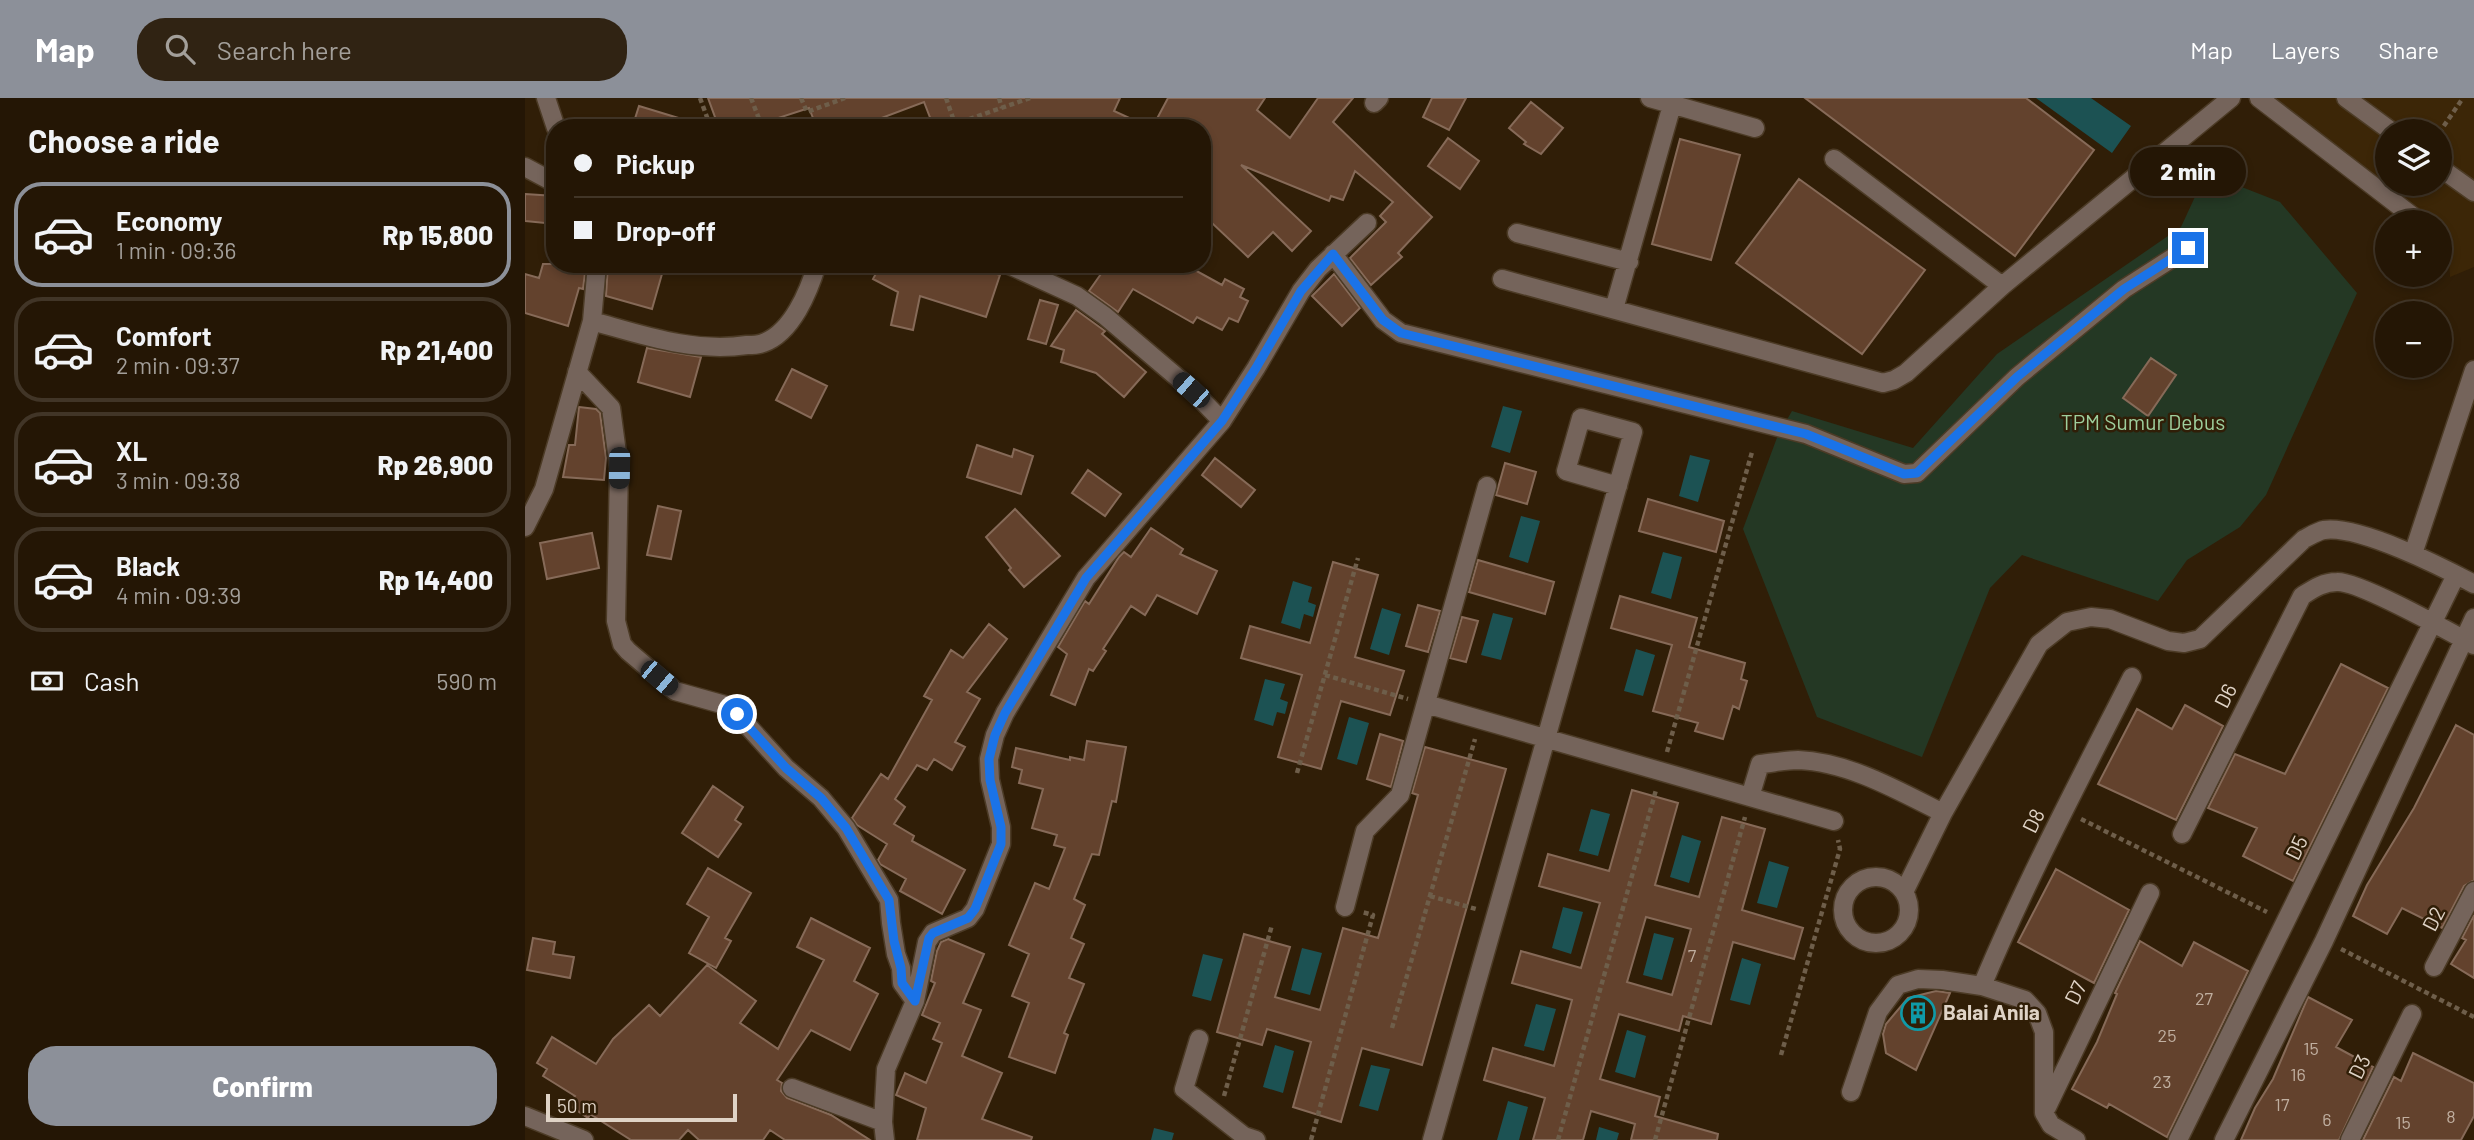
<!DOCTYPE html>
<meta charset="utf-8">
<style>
body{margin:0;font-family:Barlow,sans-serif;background:#302313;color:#f1f3f6;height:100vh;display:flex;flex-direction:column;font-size:26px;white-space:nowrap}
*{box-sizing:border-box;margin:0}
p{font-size:23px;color:#a39f9a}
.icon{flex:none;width:38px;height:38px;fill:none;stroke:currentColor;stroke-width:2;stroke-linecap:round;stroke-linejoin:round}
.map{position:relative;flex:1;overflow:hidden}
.drawer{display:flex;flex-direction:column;background:#241605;width:525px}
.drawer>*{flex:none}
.guide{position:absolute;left:21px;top:21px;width:665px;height:154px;border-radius:28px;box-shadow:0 4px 10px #0003,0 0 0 2px #413527;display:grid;align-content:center;height:154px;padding:0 28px;background:#241605}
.controls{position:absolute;left:1850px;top:21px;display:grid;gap:14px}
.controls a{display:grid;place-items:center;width:77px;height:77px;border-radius:50%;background:#241605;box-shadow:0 4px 10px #0003,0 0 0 2px #413527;font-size:35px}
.scale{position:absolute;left:21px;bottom:18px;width:191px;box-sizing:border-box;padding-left:7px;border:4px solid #dfd3c6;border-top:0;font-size:19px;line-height:24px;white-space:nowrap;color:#dfd3c6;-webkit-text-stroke:5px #301e07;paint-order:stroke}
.end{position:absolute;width:32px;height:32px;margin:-16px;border:9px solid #1a73e8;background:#fff;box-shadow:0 0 0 4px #fff}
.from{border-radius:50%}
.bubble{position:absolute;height:49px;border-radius:24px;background:#241605;box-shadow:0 4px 10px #0003,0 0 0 2px #413527;font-size:23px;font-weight:800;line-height:49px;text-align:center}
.car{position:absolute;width:21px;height:42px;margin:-21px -10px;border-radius:9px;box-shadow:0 0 5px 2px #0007;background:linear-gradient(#222 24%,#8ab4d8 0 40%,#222 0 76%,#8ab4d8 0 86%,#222 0)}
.guide b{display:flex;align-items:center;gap:24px;height:66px;font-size:26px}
.guide b+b{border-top:2px solid #413527}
.guide i{width:18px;height:18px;background:#f1f3f6}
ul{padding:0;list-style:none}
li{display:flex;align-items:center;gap:21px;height:105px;margin:0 14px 10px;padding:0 14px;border:4px solid #413527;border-radius:28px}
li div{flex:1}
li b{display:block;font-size:26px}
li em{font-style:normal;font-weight:800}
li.active{border-color:#8c9099}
li>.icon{width:63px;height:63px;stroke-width:1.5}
h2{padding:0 28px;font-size:32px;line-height:84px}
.pay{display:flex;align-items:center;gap:18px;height:77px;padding:0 28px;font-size:26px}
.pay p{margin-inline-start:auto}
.cta{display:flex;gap:14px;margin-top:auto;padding:14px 28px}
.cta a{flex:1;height:80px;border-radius:28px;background:#8c9099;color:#fff;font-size:28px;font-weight:800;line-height:80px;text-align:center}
header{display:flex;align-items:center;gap:42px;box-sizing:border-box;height:98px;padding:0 35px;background:#8c9099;color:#fff}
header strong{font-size:33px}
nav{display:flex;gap:38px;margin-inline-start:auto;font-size:24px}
.search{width:490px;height:63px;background:#302313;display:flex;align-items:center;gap:18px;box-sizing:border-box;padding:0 24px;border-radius:28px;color:#a39f9a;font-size:26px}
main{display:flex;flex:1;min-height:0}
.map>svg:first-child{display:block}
.built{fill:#3c2607;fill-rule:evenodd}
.green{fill:#243824}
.water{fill:#1c5253}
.building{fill:#63422d;stroke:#866a58;stroke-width:2;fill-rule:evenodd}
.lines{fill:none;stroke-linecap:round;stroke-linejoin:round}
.minor-casing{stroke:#4c3b26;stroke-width:21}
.path{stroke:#6e5e4a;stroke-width:4.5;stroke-dasharray:5 3.5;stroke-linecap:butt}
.minor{stroke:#75645b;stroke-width:18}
.route{stroke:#1a73e8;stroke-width:9}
.labels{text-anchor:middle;stroke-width:5;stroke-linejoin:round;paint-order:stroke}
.number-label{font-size:18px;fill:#c0afa0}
.park-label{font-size:21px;fill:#9ecf9d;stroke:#301e07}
.street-label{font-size:21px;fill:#dfd3c6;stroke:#301e07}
.poi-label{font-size:21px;font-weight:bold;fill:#dfd3c6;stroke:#301e07;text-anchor:start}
</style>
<header>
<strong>Map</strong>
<div class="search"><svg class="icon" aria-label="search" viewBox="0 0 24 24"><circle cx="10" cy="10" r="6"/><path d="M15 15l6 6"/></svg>Search here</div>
<nav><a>Map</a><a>Layers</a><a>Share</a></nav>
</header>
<main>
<section class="drawer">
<h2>Choose a ride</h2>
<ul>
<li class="active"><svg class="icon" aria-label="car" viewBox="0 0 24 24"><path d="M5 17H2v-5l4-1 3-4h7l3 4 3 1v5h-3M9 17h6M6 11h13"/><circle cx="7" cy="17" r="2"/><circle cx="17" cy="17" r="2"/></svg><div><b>Economy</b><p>1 min · 09:36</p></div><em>Rp 15,800</em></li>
<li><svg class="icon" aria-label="car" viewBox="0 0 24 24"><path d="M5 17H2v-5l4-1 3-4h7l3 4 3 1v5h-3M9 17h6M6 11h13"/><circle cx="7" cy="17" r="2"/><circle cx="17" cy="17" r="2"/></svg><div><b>Comfort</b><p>2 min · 09:37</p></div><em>Rp 21,400</em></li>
<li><svg class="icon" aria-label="car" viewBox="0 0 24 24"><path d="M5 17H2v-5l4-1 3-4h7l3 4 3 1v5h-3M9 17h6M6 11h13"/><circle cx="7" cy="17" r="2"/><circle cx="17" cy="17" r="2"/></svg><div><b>XL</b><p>3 min · 09:38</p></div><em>Rp 26,900</em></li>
<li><svg class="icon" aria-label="car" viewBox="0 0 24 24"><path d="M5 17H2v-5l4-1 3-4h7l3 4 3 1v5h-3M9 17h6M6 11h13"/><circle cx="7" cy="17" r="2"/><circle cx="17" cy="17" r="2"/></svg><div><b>Black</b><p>4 min · 09:39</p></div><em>Rp 14,400</em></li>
</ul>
<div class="pay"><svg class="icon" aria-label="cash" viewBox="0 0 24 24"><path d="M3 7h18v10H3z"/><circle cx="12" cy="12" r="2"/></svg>Cash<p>590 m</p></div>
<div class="cta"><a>Confirm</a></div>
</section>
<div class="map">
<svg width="1949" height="1042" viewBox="0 0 1949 1042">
<rect width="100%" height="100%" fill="#301e07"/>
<!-- built -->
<path class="built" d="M 1731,0 L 1949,0 L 1949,169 L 1925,179 L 1923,137 L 1915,131 L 1914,124 L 1905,124 ZM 1862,33 L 1914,33 L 1914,86 L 1862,86 Z"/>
<!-- green -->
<path class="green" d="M 1681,75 L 1755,104 L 1832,195 L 1741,397 L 1715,429 L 1662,462 L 1633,503 L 1497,457 L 1465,490 L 1397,659 L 1292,619 L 1218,431 L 1253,337 L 1267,313 L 1388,350 L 1472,256 L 1656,129 Z"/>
<!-- water -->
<path class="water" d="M 1511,0 L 1566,0 L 1606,28 L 1587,55 Z
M 978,308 L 997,313 L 985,355 L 966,349 Z
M 1165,357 L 1185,362 L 1173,404 L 1154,398 Z
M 996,418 L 1015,423 L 1003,465 L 984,459 Z
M 1138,454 L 1157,459 L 1146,501 L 1126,495 Z
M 768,483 L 787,489 L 783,504 L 791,507 L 788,519 L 779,516 L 775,531 L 756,525 Z
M 857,510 L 876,516 L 864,557 L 845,551 Z
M 968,515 L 988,520 L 976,562 L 956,557 Z
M 1111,551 L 1130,557 L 1118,598 L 1099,593 Z
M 740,581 L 760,586 L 755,601 L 763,604 L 760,616 L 752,614 L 748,628 L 729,622 Z
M 824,619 L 844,625 L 832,667 L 812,661 Z
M 1066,711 L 1085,716 L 1073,758 L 1054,753 Z
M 1157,737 L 1176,743 L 1164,785 L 1145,779 Z
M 1244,763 L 1264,769 L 1252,810 L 1232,805 Z
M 1038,809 L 1058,814 L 1046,856 L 1027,850 Z
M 1129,835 L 1149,840 L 1137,882 L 1118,877 Z
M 777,850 L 797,855 L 785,897 L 766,892 Z
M 678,856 L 698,861 L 686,903 L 667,898 Z
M 1217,860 L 1236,866 L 1225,907 L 1205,902 Z
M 1011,906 L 1031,911 L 1019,953 L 999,948 Z
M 1102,932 L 1121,938 L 1110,980 L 1090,974 Z
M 750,947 L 769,953 L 758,995 L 738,989 Z
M 846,967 L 865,971 L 853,1013 L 834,1008 Z
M 983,1003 L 1003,1009 L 994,1042 L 972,1042 Z
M 1074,1029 L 1094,1035 L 1092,1042 L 1071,1042 Z
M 629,1030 L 649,1035 L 647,1042 L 626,1042 Z"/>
<!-- building -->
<path class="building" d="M 183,0 L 595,0 L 589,13 L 626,30 L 420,30 L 410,27 L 406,22 L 399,4 L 330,30 L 292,30 L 284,10 L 253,20 L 250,25 L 235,20 L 228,30 L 194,30 Z
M 643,0 L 740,0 L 732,12 L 765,40 L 793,0 L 828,0 L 808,24 L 907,119 L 873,155 L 877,159 L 846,187 L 825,160 L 861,124 L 855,118 L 868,104 L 830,73 L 818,102 L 806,98 L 804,103 L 716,67 L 786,133 L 767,153 L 748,134 L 723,159 L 686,124 L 677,120 L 677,91 L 684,76 L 677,73 L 677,30 L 627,30 Z
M 907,0 L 941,0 L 924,32 L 898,19 Z
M 1280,0 L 1501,0 L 1569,52 L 1490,158 Z
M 1006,4 L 1038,30 L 1016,56 L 999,46 L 1001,44 L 984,30 Z
M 114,8 L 170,25 L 169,30 L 107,30 Z
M 923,40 L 954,63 L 935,91 L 903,68 Z
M 1155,41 L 1215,57 L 1186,162 L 1127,146 Z
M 1274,81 L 1400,172 L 1337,256 L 1211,165 Z
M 0,96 L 30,98 L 30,126 L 0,123 Z
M 18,166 L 61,166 L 58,191 L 54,190 L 43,228 L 0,215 L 0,176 L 14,180 Z
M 83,166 L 129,166 L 127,173 L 137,176 L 127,211 L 81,198 Z
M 356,166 L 440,166 L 475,177 L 461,219 L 395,198 L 388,232 L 366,227 L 373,194 L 348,181 Z
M 583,166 L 659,166 L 697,187 L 700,181 L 719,191 L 715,199 L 723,203 L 713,224 L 704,220 L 697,232 L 672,219 L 668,225 L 608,191 L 593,214 L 564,193 Z
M 809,176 L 835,210 L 817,228 L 787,198 Z
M 515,202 L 533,207 L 521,246 L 503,241 Z
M 551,212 L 580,233 L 577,236 L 621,274 L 599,299 L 571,275 L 536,264 L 539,252 L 526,248 Z
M 122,250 L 176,259 L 165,299 L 113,284 Z
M 1626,260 L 1651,277 L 1623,318 L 1598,300 Z
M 267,271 L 302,288 L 286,320 L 251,302 Z
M 54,309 L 71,311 L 75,315 L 81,360 L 79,382 L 38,379 L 44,347 L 50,347 Z
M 452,347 L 487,359 L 489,351 L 508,358 L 496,396 L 442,379 Z
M 690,360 L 730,392 L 716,409 L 677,377 Z
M 980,365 L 1011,374 L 1002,406 L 971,397 Z
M 563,372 L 596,396 L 580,418 L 547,395 Z
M 1123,401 L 1199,423 L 1191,454 L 1114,433 Z
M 133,408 L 156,413 L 146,461 L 122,457 Z
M 490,411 L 535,458 L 499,489 L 484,472 L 486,470 L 461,439 Z
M 626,430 L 658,451 L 655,456 L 692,473 L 672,516 L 632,497 L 620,517 L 606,508 L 578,551 L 581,553 L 568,573 L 564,571 L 550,607 L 526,597 L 542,556 L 533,549 L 560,503 L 564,506 L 594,459 L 599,454 L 606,459 Z
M 67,435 L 74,470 L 22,481 L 15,445 Z
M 953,462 L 1029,484 L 1020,516 L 944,494 Z
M 808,464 L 853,477 L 830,559 L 879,573 L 865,617 L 816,603 L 796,671 L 753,659 L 777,577 L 716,560 L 725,528 L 785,545 Z
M 1095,498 L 1172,520 L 1164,549 L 1220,565 L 1216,581 L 1222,583 L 1214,611 L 1208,608 L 1198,641 L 1170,633 L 1173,625 L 1128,613 L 1147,547 L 1086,530 Z
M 893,507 L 915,513 L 903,554 L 881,548 Z
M 937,519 L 953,523 L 941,564 L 925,560 Z
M 464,526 L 482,541 L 442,594 L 455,601 L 430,644 L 440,649 L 427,672 L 409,661 L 402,672 L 392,667 L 370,701 L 380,709 L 369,726 L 389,738 L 387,743 L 440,772 L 417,816 L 375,793 L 381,781 L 355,766 L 353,762 L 362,746 L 332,727 L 327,720 L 356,676 L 363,681 L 407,602 L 399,598 L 426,552 L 438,560 Z
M 1816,566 L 1863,590 L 1768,783 L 1718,758 L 1732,730 L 1683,710 L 1710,656 L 1760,676 Z
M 1660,607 L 1698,628 L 1651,722 L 1573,686 L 1612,611 L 1647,631 Z
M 1931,627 L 1949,637 L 1949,782 L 1939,788 L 1917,830 L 1877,810 L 1862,836 L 1828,818 L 1842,787 L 1889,710 Z
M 855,636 L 878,643 L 866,689 L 842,681 Z
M 562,643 L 601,649 L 591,704 L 587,703 L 574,757 L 567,756 L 549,801 L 560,807 L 546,840 L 559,846 L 544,880 L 559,886 L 539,935 L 543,937 L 530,975 L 484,959 L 504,905 L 487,898 L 504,856 L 484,847 L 510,785 L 524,791 L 540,750 L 529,747 L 532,737 L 507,730 L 518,691 L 494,685 L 497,672 L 487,669 L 491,650 L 545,662 L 545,659 L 559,662 Z
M 900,649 L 981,671 L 897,967 L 837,950 L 816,1024 L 768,1009 L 786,944 L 742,931 L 737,947 L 692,934 L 719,836 L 765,849 L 750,899 L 795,912 L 818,830 L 853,840 L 893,697 L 887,695 Z
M 188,688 L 218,709 L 210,722 L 216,726 L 193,759 L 157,735 Z
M 1107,692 L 1153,705 L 1130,787 L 1174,799 L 1197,719 L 1240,731 L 1217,812 L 1278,830 L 1269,861 L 1208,844 L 1186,926 L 1158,918 L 1154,933 L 1094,916 L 1075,981 L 1135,999 L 1130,1018 L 1193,1036 L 1192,1042 L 1106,1042 L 1110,1026 L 1066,1013 L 1058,1042 L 1008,1042 L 1020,1000 L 959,982 L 968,950 L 1029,968 L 1047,902 L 987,885 L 996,853 L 1056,870 L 1075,805 L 1014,788 L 1023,756 L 1084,773 ZM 1121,819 L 1166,831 L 1147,897 L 1102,884 Z
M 183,770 L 226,795 L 200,840 L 206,843 L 191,870 L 164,855 L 184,819 L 162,806 Z
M 1531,771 L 1604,812 L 1569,885 L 1493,844 Z
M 1949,817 L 1949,880 L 1926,866 L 1941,842 L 1937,840 Z
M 286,820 L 345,850 L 329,883 L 353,896 L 325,952 L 286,932 L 252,982 L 257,985 L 256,993 L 262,1000 L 306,1017 L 345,1042 L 260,1042 L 245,1032 L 238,1042 L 174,1042 L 163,1032 L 154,1042 L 106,1042 L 65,1016 L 63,1020 L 44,1007 L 50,998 L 18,978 L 22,971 L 12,965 L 27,939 L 71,966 L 88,941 L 124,907 L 135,918 L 182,867 L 231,903 L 215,925 L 253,951 L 299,862 L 272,849 Z
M 8,840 L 30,844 L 28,856 L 49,859 L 45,880 L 2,872 Z
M 423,841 L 459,856 L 438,905 L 456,912 L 437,958 L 477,975 L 457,1021 L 507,1039 L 506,1042 L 392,1042 L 401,1010 L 371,997 L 380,975 L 401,985 L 417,945 L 408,941 L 415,925 L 397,917 L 410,885 L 406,883 L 412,853 L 416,844 Z
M 1615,843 L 1657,868 L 1669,844 L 1723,873 L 1642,1039 L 1584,1006 L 1582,1010 L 1547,991 L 1572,944 L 1592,896 L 1590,895 Z
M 1411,893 L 1425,895 L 1391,972 L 1361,955 L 1358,936 L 1361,926 L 1383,900 Z
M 1783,899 L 1827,922 L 1811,949 L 1848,969 L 1814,1042 L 1716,1042 L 1730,1010 L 1748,981 Z
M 1888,955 L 1949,985 L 1949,1018 L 1936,1042 L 1838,1042 L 1869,979 L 1876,983 Z"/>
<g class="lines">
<!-- minor casing -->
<g class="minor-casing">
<path id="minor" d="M 21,0 L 31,30
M 1125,0 L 1230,30
M 1734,0 L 1895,124
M 1821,0 L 1866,33
M 849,5 L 854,0
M 1309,61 L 1477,188
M 0,69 L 30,85
M 1914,69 L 1949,94
M 992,135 L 1104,164
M 808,156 L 858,222 L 876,235 L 1281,336 L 1379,376 L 1392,375 L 1492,279 L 1599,191 L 1663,150
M 482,166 L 552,198 L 580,218 L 666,291 L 697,323
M 977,181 L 1358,285 L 1369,282 L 1381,275 L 1477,188 L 1706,0
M 1089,211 L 1147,7
M 67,223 C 118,237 168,255 222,247 C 227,247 233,247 238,245 C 267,235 284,193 292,166
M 52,274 L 86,310 L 94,370 L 91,523 L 97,546 L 103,553 L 150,593 L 200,607 L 212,616 L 261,670 L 296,700 L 321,730 L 364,802 L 366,825 L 371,856 L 376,870 L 377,885 L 390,903
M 0,429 L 19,391 L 67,223 L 72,166
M 1888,456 L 1949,272
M 901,606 L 1309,723
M 1225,699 L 1235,666 C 1247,665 1261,662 1273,662 C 1324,664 1374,693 1418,715
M 1657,736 L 1777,498 C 1788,491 1798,484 1812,484 C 1834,483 1925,534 1949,547
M1318 812a33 33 0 1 1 66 0a33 33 0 1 1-66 0Z
M 1379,794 L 1418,715 L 1514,546 L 1542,524 L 1566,519 L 1585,521 L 1643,543 L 1659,545 L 1675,541 L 1779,441 C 1785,438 1793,433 1799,432 C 1834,427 1917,469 1949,486
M 820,809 L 840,733 L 875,697 L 962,388
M 1909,869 L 1949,793
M 1457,888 C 1501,783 1555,681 1607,579
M 674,941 L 659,991 L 719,1038 L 731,1042
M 267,990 L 358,1024
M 1326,994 L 1353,914 L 1373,887 L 1393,881 L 1417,882 L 1457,888 L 1500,902 L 1512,915 L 1519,934 L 1519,1015 L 1526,1027 L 1551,1042
M 1522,1009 L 1625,795
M 0,1018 L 59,1042
M 360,1042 L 358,1024 L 361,971 L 390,903 L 402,844 L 408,835 L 443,820 L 450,811 L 476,746 L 476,729 L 465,682 L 464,661 L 470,637 L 480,615 L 561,480 L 697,323 L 731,270 L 776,193 L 793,171 L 842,125
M 907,1042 L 1108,334 L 1056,320 L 1041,373 L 1093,388
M 1653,1042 L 1931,477
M 1699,1042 L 1799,843 L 1949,520
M 1825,1042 L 1887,916"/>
</g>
<!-- path -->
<path class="path" d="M 175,0 L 186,30
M 226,0 L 236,26
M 276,0 L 282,14 L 320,0
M 421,0 L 430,26 L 505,0
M 474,0 L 477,10
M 1914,35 L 1938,0
M 800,577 L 883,601
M 1142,654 L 1227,354
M 772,675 L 833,460
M 1556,721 L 1742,814
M 905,798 L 951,811
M 1816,851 L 1949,919
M 867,930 L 950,641
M 1256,957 L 1315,751 L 1313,742
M 699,998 L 747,827
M 786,1042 L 848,817 L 837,814
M 1033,1042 L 1131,692
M 1130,1042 L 1220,719"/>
<!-- minor -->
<use href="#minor" class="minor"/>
</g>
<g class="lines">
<!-- route -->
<path class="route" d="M 212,616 L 261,670 L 296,700 L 321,730 L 364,802 L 369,843 L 376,870 L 377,885 L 390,903 L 404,840 L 408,835 L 443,820 L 450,811 L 476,746 L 476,729 L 465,682 L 464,661 L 470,637 L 480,615 L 561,480 L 697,323 L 731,270 L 776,193 L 808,156 L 858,222 L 876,235 L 1281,336 L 1379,376 L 1392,375 L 1492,279 L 1599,191 L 1663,150"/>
</g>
<!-- icons -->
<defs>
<g id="building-ring" transform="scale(1.75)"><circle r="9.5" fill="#301e07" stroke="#0f9aa8" stroke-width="1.5"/><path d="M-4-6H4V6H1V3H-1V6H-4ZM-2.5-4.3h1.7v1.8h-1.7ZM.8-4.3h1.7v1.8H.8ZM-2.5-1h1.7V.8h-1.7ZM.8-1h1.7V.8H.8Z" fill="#0f9aa8"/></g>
</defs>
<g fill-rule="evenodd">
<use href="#building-ring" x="1393" y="915"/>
</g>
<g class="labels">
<!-- number labels -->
<g class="number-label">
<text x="1167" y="864">7</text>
<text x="1679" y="907">27</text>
<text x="1642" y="944">25</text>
<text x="1786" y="957">15</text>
<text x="1773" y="983">16</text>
<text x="1637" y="990">23</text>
<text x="1757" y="1013">17</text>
<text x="1926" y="1025">8</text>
<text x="1802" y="1028">6</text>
<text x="1878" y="1031">15</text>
</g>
<!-- park labels -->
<g class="park-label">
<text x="1618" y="332">TPM Sumur Debus</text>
</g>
<!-- street labels -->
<g class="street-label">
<text transform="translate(1701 598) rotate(-63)" y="7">D6</text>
<text transform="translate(1509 723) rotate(-64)" y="7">D8</text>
<text transform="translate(1772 750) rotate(-64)" y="7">D5</text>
<text transform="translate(1909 821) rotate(-63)" y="7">D2</text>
<text transform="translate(1551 895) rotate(-64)" y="7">D7</text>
<text transform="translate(1835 969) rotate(-64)" y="7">D3</text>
</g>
<!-- poi labels -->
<g class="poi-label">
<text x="1418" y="922">Balai Anila</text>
</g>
</g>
</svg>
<div class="controls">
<a><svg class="icon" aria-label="layers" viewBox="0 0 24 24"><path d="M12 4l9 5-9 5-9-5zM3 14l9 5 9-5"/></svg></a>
<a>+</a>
<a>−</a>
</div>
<div class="scale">50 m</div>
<i class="end from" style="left:212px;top:616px"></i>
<i class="end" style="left:1663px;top:150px"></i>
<div class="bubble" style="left:1605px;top:49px;width:116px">2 min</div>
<i class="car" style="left:666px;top:292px;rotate:311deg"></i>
<i class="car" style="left:94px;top:370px;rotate:181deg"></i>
<i class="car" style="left:134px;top:580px;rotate:130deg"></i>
<div class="guide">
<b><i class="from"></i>Pickup</b>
<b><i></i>Drop-off</b>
</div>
</div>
</main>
